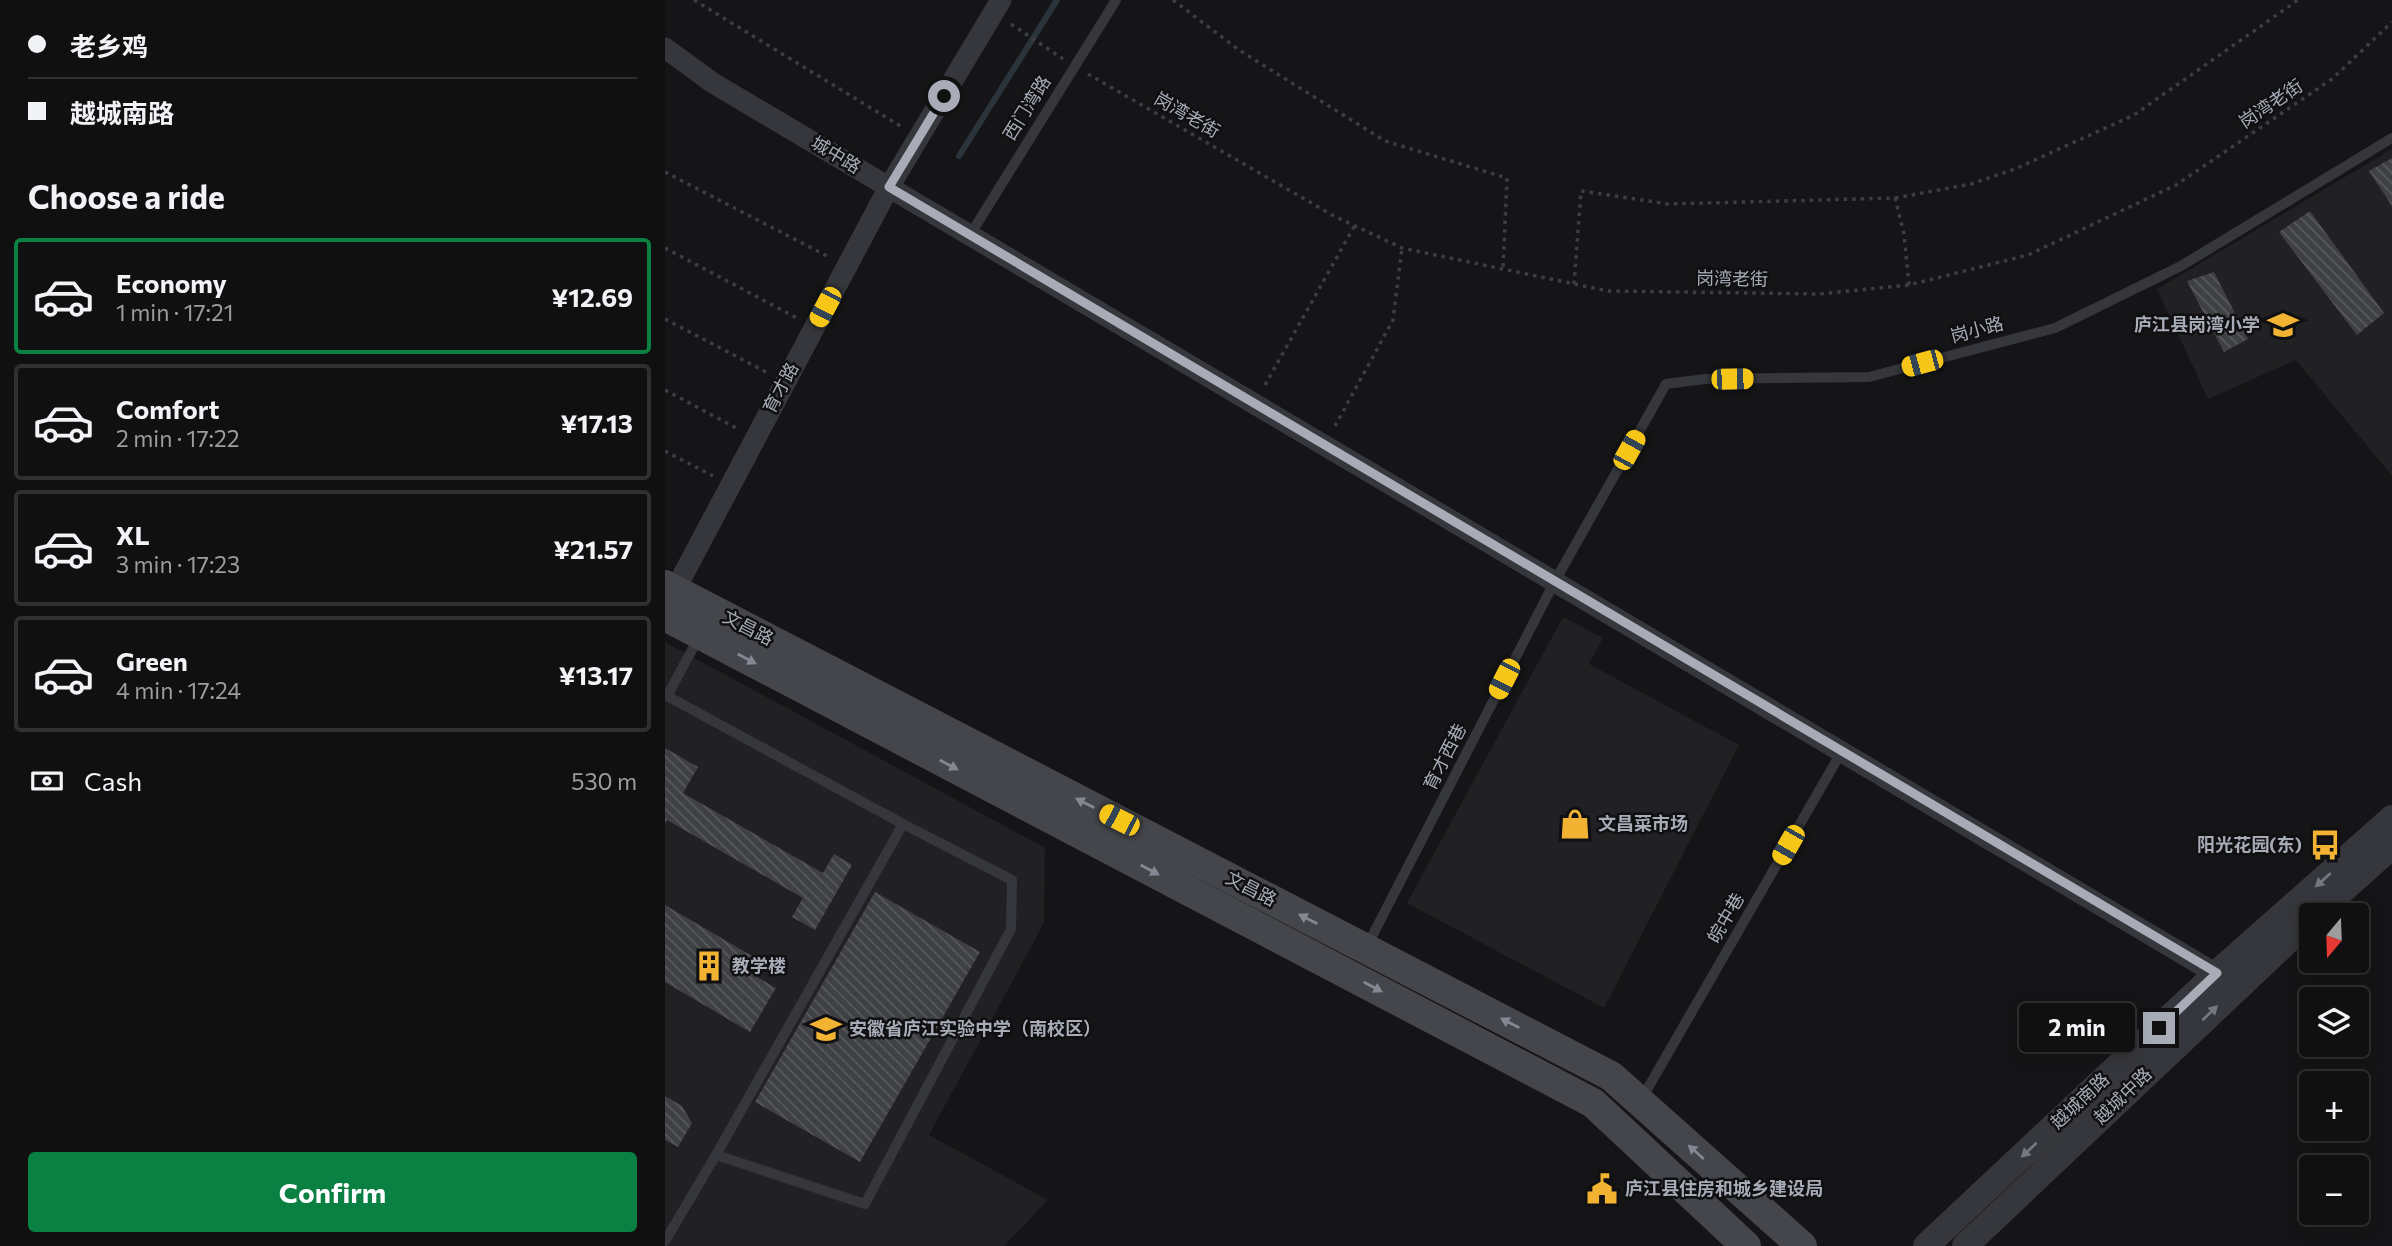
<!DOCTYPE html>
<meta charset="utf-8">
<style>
body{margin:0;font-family:Commissioner,"Noto Sans SC",sans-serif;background:#1e1e1f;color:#f1f3f6;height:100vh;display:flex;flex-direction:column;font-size:26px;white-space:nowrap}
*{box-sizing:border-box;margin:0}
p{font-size:23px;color:#9c9d9f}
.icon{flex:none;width:38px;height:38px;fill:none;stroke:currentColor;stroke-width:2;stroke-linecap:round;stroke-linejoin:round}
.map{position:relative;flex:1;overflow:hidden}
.side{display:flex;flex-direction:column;background:#101011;width:665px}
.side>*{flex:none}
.hud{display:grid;align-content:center;height:154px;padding:0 28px;background:#101011}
.needle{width:46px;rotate:199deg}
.fabs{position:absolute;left:1634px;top:903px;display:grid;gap:14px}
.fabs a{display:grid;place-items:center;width:70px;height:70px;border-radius:7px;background:#101011;box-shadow:0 4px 18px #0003,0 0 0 2px #303031;font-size:35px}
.end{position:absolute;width:32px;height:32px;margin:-16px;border:9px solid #a7acb7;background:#111;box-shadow:0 0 0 4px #111}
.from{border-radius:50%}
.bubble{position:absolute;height:49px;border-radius:7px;background:#101011;box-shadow:0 4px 18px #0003,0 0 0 2px #303031;font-size:23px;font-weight:700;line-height:49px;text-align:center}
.car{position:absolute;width:21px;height:42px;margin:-21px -10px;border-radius:9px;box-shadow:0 0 5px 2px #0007;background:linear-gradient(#f5c518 24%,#345 0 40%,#f5c518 0 76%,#345 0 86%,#f5c518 0)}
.hud b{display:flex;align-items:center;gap:24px;height:66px;font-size:26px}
.hud b+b{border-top:2px solid #303031}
.hud i{width:18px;height:18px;background:#f1f3f6}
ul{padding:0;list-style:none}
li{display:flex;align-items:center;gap:21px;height:116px;margin:0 14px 10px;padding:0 14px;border:4px solid #303031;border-radius:7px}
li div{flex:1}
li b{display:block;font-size:26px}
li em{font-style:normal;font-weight:700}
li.selected{border-color:#0b8043}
li>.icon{width:63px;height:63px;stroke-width:1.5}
h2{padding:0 28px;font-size:32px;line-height:84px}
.pay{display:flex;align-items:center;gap:18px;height:77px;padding:0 28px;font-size:26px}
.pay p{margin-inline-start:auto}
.cta{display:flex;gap:14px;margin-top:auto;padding:14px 28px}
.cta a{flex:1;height:80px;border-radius:7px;background:#0b8043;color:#fff;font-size:28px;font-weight:700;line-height:80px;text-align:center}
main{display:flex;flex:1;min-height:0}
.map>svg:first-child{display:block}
.built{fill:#212124}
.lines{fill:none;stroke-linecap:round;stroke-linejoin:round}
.stream{stroke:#2b343b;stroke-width:6}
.building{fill:url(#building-back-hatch)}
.path{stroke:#3c3e43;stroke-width:3.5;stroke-dasharray:3.5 5;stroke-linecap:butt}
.service{stroke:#36373c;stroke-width:10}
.minor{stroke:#36373c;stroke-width:21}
.tertiary{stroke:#36373c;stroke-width:26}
.secondary{stroke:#44464c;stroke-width:30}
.oneway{fill:#848892}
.oneway2{fill:#747780}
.route{stroke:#a7acb7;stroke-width:9}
.labels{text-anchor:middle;stroke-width:5;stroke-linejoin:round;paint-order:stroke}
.street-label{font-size:18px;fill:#a7acb7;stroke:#101012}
.poi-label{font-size:18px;font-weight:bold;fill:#a7acb7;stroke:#101012;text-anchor:start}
</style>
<main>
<section class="side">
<div class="hud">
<b><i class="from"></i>老乡鸡</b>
<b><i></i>越城南路</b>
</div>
<h2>Choose a ride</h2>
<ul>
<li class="selected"><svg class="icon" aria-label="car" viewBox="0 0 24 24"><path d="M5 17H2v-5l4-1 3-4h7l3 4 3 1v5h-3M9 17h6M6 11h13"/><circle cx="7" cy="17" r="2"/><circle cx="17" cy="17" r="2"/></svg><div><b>Economy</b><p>1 min · 17:21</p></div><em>¥12.69</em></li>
<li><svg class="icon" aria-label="car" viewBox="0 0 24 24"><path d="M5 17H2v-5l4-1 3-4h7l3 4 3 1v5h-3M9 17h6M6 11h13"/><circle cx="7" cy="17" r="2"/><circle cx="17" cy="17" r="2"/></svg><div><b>Comfort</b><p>2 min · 17:22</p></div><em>¥17.13</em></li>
<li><svg class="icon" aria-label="car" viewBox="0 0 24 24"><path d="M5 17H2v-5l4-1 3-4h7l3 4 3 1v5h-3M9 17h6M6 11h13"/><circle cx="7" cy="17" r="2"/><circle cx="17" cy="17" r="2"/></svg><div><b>XL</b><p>3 min · 17:23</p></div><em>¥21.57</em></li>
<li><svg class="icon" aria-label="car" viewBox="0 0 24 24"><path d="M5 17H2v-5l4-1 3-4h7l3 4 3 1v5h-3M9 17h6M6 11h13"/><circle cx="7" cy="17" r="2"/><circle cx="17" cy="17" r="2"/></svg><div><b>Green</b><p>4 min · 17:24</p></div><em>¥13.17</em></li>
</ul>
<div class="pay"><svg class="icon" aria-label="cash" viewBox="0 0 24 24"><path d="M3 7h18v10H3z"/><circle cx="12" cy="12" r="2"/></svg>Cash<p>530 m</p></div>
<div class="cta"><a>Confirm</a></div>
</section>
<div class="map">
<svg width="1727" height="1246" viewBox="0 0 1727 1246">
<defs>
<pattern id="building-back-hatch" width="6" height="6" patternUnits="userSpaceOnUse" patternTransform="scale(1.75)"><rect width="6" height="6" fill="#3f4044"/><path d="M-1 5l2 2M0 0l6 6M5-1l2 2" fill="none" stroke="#58595d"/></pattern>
</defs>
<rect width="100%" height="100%" fill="#151517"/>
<!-- built -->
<path class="built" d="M 1727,149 L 1727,476 L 1631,360 L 1543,399 L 1492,289 Z
M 898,617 L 938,638 L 924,664 L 1074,745 L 939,1008 L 742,903 Z
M 0,642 L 380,848 L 379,923 L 264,1135 L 383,1200 L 339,1246 L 0,1246 Z"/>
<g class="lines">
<!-- stream -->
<path class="stream" d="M 294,156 L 392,0"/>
</g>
<!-- building -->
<path class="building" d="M 1727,158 L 1727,206 L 1704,171 Z
M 1645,211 L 1719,313 L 1692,335 L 1614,232 Z
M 1549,272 L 1583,339 L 1559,352 L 1522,281 Z
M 0,748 L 33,767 L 18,793 L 158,873 L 169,854 L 187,865 L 150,930 L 127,917 L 138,898 L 2,820 L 0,824 Z
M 210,892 L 315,952 L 195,1162 L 90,1102 Z
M 0,905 L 92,959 L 84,972 L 111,988 L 85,1032 L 0,982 Z
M 0,1096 L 17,1106 L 27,1123 L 13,1147 L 0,1140 Z"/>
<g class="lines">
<!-- path -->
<path class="path" d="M 29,0 L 237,127
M 508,0 L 574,50 L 720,141 L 842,178 L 838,269
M 346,24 L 398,59
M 423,74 L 667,215 L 737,248 L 943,291 L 1154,294 L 1244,285 L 1363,255 L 1511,185 L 1667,79 L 1727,22
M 0,172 L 164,257
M 1230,198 L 1306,184 L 1350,169 L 1469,115 L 1633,0
M 0,248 L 132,318
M 909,284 L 916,191 L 1003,204 L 1230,198 L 1239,234 L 1244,285
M 0,319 L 103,373
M 600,385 L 690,225
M 0,390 L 73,429
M 670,426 L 728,320 L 737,248
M 0,451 L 48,476"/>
<!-- service -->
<path class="service" d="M 305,235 L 451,0
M 0,695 L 2,696 L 34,637
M 701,948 L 890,581 L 1001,384 L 1040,379 L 1204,377 L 1390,328 L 1516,266 L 1727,138
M 976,1100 L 1177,751
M 51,1155 L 200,1204 L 346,929 L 347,880 L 238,824
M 0,1241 L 51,1155 L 238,824 L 2,696"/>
<!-- minor -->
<path class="minor" d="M 0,48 L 48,83 L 1565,982
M 10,590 L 224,187 L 336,0"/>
<!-- tertiary -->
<path class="tertiary" d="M 1650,915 L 1727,846
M 1261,1246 L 1552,973 L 1727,818
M 1300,1246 L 1647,918"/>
<!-- secondary -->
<path class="secondary" d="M 0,585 L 946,1076 L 1137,1246
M 0,616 L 928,1103 L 1081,1246"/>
</g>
<!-- one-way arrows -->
<defs><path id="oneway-solid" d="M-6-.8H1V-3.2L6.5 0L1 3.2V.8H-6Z" transform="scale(1.75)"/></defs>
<g class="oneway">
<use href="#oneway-solid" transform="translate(82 659) rotate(28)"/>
<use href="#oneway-solid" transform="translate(284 765) rotate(28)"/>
<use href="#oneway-solid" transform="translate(420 803) rotate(-153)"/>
<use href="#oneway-solid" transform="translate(485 870) rotate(28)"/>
<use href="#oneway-solid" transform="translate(643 919) rotate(-153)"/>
<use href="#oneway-solid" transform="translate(708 987) rotate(28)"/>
<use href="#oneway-solid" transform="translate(845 1023) rotate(-153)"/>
<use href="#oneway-solid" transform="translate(1031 1152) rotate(-138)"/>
</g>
<g class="oneway2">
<use href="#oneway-solid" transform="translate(1658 880) rotate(138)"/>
<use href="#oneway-solid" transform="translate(1545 1013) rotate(-44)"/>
<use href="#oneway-solid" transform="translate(1364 1150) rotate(137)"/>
</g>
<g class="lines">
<!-- route -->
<path class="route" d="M 279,96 L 224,187 L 1552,973 L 1494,1028"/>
</g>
<!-- icons -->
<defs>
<g id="school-bare" transform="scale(2.415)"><path d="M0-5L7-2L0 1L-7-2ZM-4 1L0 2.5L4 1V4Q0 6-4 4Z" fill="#f2b332" stroke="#101012" stroke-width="2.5" paint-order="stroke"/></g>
<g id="shop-bare" transform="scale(2.415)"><path d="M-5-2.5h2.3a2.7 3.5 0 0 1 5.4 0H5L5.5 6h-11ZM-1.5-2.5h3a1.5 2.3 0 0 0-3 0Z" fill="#f2b332" stroke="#101012" stroke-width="2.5" paint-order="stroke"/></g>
<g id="bus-bare" transform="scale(2.415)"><path d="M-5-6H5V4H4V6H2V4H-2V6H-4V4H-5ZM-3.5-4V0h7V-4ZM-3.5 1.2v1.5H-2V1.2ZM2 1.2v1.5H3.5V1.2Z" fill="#f2b332" stroke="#101012" stroke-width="2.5" paint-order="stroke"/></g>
<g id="building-bare" transform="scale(2.415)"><path d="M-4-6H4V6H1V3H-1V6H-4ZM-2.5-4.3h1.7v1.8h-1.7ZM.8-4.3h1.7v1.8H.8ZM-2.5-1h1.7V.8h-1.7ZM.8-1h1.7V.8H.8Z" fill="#f2b332" stroke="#101012" stroke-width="2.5" paint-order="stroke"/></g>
<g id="civic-bare" transform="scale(2.415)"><path d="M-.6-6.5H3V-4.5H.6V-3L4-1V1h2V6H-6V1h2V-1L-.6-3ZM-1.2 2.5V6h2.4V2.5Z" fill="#f2b332" stroke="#101012" stroke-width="2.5" paint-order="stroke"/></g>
</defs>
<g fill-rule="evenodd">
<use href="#school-bare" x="1618" y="325"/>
<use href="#shop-bare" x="910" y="824"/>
<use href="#bus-bare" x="1660" y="845"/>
<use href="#building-bare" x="44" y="966"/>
<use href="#school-bare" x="161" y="1029"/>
<use href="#civic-bare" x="937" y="1189"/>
</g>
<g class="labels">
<!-- street labels -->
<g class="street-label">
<text transform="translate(1606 104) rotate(-34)" y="6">岗湾老街</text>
<text transform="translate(362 108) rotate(-58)" y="6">西门湾路</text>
<text transform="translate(522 115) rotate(30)" y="6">岗湾老街</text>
<text transform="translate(171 155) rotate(31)" y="6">城中路</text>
<text transform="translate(1067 279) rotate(1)" y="6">岗湾老街</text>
<text transform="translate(1312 330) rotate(-15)" y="6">岗小路</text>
<text transform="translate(116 388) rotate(-62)" y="6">育才路</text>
<text transform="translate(83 628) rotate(27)" y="6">文昌路</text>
<text transform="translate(780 757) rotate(-63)" y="6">育才西巷</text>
<text transform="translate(586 889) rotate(27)" y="6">文昌路</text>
<text transform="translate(1061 918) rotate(-60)" y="6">皖中巷</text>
<text transform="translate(1458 1096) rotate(-44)" y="6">越城中路</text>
<text transform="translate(1415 1101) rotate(-43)" y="6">越城南路</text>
</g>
<!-- poi labels -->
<g class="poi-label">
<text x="1595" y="331" text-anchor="end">庐江县岗湾小学</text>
<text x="933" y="830">文昌菜市场</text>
<text x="1637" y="851" text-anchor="end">阳光花园(东)</text>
<text x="67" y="972">教学楼</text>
<text x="184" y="1035">安徽省庐江实验中学（南校区）</text>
<text x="960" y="1195">庐江县住房和城乡建设局</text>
</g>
</g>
</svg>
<div class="fabs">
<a><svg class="needle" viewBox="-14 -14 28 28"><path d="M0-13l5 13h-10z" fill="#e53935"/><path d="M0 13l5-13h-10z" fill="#9c9d9f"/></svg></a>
<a><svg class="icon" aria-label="layers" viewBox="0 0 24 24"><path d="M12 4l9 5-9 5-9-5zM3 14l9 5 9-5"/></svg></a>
<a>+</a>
<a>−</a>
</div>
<i class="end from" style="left:279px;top:96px"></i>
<i class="end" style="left:1494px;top:1028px"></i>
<div class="bubble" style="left:1354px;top:1003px;width:116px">2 min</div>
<i class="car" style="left:160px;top:307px;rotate:208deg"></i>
<i class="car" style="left:1257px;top:363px;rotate:255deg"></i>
<i class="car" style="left:1067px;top:379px;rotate:89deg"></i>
<i class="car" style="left:964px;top:450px;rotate:29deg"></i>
<i class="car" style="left:839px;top:679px;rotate:207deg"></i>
<i class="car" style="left:454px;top:820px;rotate:297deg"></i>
<i class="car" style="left:1123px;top:845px;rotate:210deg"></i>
</div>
</main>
